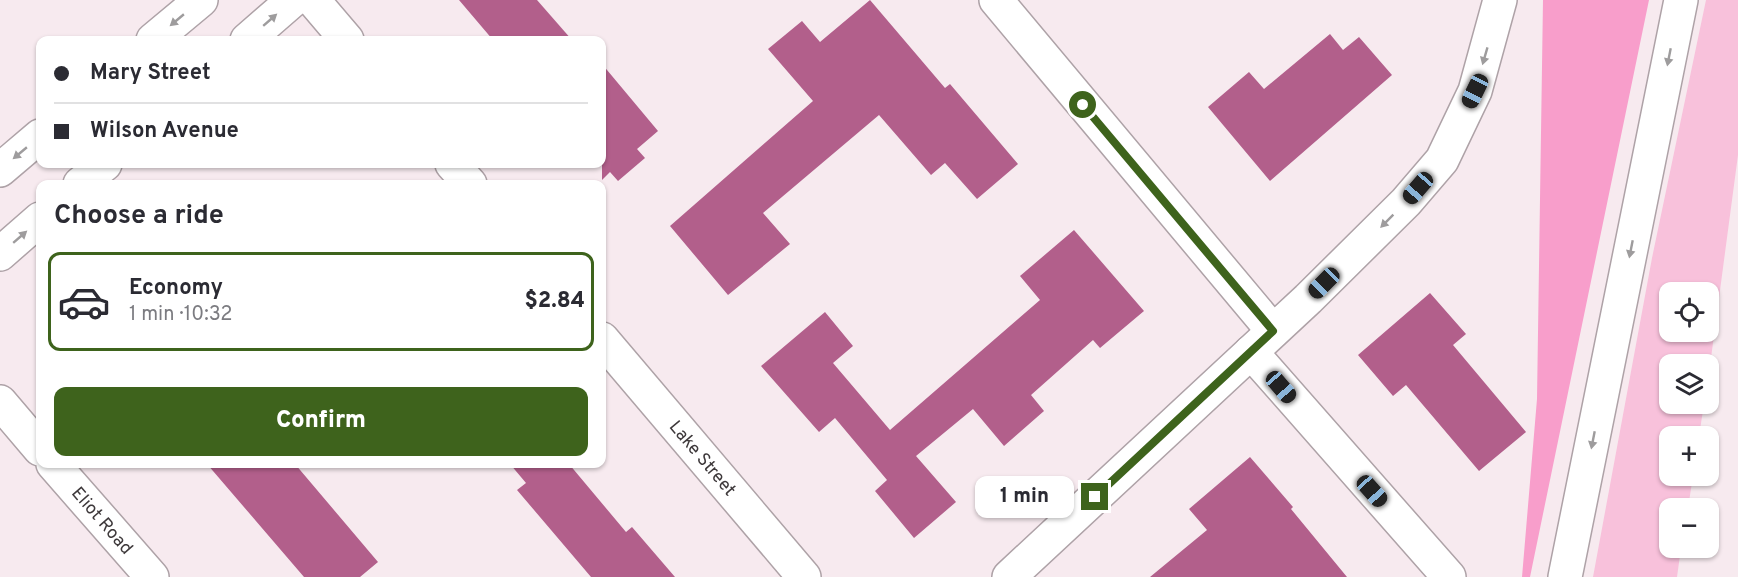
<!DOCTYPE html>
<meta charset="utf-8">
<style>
body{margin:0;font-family:Overpass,sans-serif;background:#f7f7f7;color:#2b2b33;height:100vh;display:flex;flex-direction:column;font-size:22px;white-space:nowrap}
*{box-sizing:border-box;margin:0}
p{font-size:20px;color:#7c7c81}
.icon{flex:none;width:33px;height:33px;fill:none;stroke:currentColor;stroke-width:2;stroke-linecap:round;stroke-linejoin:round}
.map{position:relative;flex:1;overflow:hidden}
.side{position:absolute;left:36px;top:180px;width:570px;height:288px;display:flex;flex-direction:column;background:#fff;border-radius:12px;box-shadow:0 2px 4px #0004}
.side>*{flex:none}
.top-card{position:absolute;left:36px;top:36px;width:570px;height:132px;border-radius:12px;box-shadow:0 2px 4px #0004;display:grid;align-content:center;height:132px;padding:0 18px;background:#fff}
.buttons{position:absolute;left:1659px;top:282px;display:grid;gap:12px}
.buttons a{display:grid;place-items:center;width:60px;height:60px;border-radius:12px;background:#fff;box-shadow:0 2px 4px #0004;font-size:30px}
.end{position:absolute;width:27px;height:27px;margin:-14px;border:8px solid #3e631c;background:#fff;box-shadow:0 0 0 3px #fff}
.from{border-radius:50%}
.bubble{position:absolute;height:42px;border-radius:12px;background:#fff;box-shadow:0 2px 4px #0004;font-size:20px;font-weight:800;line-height:42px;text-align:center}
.car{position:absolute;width:18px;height:36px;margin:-18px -9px;border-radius:8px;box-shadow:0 0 4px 2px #0007;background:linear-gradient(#222 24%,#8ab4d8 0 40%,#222 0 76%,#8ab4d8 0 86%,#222 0)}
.top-card b{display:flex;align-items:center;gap:21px;height:57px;font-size:22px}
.top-card b+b{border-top:2px solid #e1e1e2}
.top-card i{width:15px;height:15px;background:#2b2b33}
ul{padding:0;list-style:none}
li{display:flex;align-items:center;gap:18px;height:99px;margin:0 12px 9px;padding:0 6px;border:3px solid transparent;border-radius:12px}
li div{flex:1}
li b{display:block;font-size:22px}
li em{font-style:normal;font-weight:800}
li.current{border-color:#3e631c}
li>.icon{width:54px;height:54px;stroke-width:1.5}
h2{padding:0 18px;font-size:27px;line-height:72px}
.button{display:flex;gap:12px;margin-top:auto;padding:12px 18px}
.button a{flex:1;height:69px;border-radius:12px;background:#3e631c;color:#fff;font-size:24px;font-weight:800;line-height:69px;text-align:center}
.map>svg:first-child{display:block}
.green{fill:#f8c1db;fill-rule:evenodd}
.forest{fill:#f89ecb}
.building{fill:#b25f8b}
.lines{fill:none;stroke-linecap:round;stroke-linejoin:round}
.minor-casing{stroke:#aea2a7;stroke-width:36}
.secondary-casing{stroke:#aea2a7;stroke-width:36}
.motorway-casing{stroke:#aea2a7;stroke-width:36}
.minor{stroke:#fff;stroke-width:33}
.secondary{stroke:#fff;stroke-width:33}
.motorway{stroke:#fff;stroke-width:33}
.oneway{fill:#9e9c9d}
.route{stroke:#3e631c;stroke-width:8}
.labels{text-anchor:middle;stroke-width:6;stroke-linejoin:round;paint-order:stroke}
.street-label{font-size:18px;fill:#3e393b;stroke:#f7eaef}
</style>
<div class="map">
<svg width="1738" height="577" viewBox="0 0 1738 577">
<rect width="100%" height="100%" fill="#f7eaef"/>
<!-- green -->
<path class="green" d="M 1706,0 L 1738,0 L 1738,155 L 1709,373 L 1708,364 L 1670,364 L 1670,404 L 1704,404 L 1699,436 L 1670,436 L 1670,476 L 1693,476 L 1688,508 L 1670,508 L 1670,548 L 1681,548 L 1677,577 L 1593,577 L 1652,258 ZM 1670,292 L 1708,292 L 1708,332 L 1670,332 Z"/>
<!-- forest -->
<path class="forest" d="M 1543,0 L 1649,0 L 1530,577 L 1522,577 L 1537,399 Z"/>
<!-- building -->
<path class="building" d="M 459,0 L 537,0 L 572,40 L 493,40 Z
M 870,0 L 945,88 L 950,84 L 1018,164 L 977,199 L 945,163 L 931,175 L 879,115 L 763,213 L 790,244 L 728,295 L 670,226 L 813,101 L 768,49 L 802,21 L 820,42 Z
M 1330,34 L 1343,50 L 1359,37 L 1392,75 L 1270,181 L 1208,107 L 1249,72 L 1264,89 Z
M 602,64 L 658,131 L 637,149 L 645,158 L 618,181 L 610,172 L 602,180 Z
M 1074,230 L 1144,311 L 1100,348 L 1093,340 L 1031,395 L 1044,411 L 1004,446 L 973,409 L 916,456 L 956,502 L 914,538 L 875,491 L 887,480 L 835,418 L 819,432 L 761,366 L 825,312 L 853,346 L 833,363 L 890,430 L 1040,300 L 1020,276 Z
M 1430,293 L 1466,334 L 1453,345 L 1526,432 L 1479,471 L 1406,385 L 1393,396 L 1358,355 Z
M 1250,457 L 1293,507 L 1291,509 L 1347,577 L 1150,577 L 1207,530 L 1189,509 Z
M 207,464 L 295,464 L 378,562 L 360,577 L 304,577 Z
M 510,464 L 569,464 L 626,532 L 632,527 L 675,577 L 591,577 L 517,490 L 526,483 Z"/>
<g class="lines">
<!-- minor casing -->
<g class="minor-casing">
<g id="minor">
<path d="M 996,0 L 1273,331"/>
<path d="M 153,40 L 201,0"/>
<path d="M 247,40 L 293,0"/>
<path d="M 0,170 L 40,136"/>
<path d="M 80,184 L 105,164"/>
<path d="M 0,254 L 40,219"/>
<path d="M 1251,352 L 1449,577"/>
<path d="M 0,402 L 40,449"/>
<path id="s1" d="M 53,464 L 152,577"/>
<path d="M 1009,577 L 1308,299 L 1406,202 L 1442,160 L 1475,91 L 1500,0"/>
</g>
</g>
<!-- secondary casing -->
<g class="secondary-casing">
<g id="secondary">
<path d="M 313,0 L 347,40"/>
<path d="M 452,164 L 470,184"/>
<path id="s2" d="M 602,339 L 804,577"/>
</g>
</g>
<!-- motorway casing -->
<g class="motorway-casing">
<path id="motorway" d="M 1565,577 L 1681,0"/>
</g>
<!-- minor -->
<use href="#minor" class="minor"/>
<!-- secondary -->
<use href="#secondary" class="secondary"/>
<!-- motorway -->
<use href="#motorway" class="motorway"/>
</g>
<!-- one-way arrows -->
<defs><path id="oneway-solid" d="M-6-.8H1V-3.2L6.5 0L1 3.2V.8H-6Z" transform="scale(1.5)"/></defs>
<g class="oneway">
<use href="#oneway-solid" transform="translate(177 20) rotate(140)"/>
<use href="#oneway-solid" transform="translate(270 20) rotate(-41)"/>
<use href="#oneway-solid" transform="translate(1485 56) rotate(106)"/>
<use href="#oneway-solid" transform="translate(1669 57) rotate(101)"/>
<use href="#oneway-solid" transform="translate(20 153) rotate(140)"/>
<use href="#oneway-solid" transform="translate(1387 221) rotate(135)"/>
<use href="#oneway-solid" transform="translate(20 237) rotate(-41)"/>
<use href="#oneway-solid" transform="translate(1631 249) rotate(101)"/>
<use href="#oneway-solid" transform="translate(1593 440) rotate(101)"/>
</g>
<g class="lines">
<!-- route -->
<path class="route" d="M 1083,105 L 1273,331 L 1095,497"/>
</g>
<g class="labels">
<!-- street labels -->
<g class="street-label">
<text dy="6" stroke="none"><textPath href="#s2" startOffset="156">Lake Street</textPath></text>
<text dy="6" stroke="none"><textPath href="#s1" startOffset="75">Eliot Road</textPath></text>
</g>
</g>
</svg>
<div class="buttons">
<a><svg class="icon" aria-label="locate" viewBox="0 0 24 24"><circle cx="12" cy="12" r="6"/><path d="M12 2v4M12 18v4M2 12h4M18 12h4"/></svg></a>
<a><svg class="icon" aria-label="layers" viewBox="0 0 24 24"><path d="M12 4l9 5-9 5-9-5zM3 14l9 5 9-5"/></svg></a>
<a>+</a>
<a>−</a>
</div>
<i class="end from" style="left:1083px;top:105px"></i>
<i class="end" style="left:1095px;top:497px"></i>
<div class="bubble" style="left:975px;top:476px;width:99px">1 min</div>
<i class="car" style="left:1475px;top:91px;rotate:206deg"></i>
<i class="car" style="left:1418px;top:188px;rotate:221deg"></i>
<i class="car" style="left:1324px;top:283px;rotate:225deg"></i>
<i class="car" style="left:1281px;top:387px;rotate:139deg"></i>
<i class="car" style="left:1372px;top:491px;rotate:138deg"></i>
<div class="top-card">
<b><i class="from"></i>Mary Street</b>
<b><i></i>Wilson Avenue</b>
</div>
<section class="side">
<h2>Choose a ride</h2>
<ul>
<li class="current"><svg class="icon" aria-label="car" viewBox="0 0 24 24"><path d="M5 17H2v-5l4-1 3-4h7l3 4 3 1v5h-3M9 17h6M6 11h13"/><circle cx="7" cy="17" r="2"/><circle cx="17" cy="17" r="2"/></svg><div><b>Economy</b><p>1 min · 10:32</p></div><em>$2.84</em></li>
</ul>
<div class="button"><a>Confirm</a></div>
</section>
</div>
